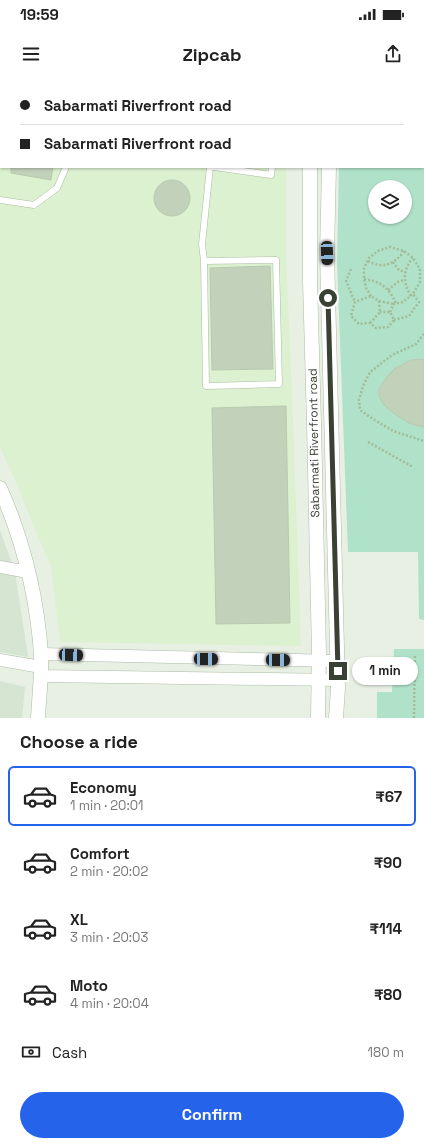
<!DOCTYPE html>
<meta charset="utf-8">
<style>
body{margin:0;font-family:"Space Grotesk",sans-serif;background:#f2f2f2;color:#222;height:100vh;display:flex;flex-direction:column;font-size:15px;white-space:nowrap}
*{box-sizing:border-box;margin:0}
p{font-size:13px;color:#767676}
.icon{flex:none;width:22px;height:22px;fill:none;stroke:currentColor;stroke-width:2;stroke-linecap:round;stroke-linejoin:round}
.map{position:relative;height:638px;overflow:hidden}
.drawer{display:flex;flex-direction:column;background:#fff;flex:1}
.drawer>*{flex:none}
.top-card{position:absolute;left:0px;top:0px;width:424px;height:88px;box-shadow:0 1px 3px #0004;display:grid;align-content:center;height:88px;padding:0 20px;background:#fff}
.buttons{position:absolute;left:368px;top:100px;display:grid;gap:8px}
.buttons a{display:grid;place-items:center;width:44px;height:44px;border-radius:50%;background:#fff;box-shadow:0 1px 3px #0004;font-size:20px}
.end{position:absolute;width:18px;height:18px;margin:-9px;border:5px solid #394134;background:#fff;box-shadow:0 0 0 2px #fff}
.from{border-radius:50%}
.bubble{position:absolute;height:28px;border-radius:14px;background:#fff;box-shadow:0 1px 3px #0004;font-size:13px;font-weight:700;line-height:28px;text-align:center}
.car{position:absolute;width:12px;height:24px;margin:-12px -6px;border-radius:5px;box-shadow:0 0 3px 1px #0007;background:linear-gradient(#222 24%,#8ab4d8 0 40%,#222 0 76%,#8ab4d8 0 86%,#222 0)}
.top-card b{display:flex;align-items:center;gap:14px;height:38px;font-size:15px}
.top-card b+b{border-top:1px solid #e0e0e0}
.top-card i{width:10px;height:10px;background:#222}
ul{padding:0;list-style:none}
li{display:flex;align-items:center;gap:12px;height:60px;margin:0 8px 6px;padding:0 12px;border:2px solid transparent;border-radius:6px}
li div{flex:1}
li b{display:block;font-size:15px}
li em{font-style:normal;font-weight:700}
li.current{border-color:#2563eb}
li>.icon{width:36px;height:36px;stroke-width:1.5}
h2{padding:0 20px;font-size:18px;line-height:48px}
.pay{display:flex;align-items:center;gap:10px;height:44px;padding:0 20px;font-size:15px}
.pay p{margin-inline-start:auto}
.primary-button{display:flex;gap:8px;margin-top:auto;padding:8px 20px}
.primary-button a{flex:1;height:46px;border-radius:24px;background:#2563eb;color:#fff;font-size:16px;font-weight:700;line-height:46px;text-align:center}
.status{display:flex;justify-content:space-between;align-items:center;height:28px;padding:0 20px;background:#fff;direction:ltr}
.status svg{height:11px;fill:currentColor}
header{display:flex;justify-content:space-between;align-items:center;height:52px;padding:0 20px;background:#fff;font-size:18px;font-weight:700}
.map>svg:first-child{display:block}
.residential{fill:#d6e4d2}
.commercial{fill:#dcf1cf}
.green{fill:#afe2c9;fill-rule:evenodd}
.building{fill:#c2d1ba;stroke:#b7cbae}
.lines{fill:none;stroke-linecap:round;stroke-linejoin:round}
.service-casing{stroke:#adbba7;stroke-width:7}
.minor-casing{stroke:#adbba7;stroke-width:13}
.tertiary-casing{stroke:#adbba7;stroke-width:15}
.path{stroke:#a3bb99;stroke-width:2.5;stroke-dasharray:2 2;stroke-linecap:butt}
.service{stroke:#fff;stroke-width:6}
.minor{stroke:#fff;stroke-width:12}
.tertiary{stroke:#fff;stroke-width:14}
.route{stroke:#394134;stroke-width:5}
.labels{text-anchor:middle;stroke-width:3;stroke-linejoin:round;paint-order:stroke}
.street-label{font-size:12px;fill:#394134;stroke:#fff}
</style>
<div class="status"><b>19:59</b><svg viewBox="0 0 49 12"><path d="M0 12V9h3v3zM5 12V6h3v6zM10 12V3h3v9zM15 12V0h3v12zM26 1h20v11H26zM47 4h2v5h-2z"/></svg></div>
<header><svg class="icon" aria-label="menu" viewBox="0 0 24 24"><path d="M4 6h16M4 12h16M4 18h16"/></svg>Zipcab<svg class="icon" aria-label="share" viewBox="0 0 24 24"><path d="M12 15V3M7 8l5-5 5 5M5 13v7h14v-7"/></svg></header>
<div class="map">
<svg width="424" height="638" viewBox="0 0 424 638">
<rect width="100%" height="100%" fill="#e7f0e3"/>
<!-- residential -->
<path class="residential" d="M 0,450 L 15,492 L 28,577 L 0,572 Z
M 0,601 L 25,607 L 22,638 L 0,638 Z"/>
<!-- commercial -->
<path class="commercial" d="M 0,0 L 292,0 L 291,1 L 1,1 L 1,87 L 286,87 L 286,176 L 292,315 L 301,566 L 60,562 L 51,486 L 37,455 L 19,409 L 0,367 Z"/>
<!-- green -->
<path class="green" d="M 345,0 L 424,0 L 424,540 L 419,539 L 418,472 L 348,472 L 337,182 L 339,87 L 423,87 L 423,1 L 345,1 ZM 375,107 L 405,107 L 405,137 L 375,137 Z
M 394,569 L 424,569 L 424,638 L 377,638 L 377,612 L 392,612 Z"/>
<!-- building -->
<path class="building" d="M 11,87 L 53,87 L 51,100 L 11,93 Z
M154 118a18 18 0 1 1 36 0a18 18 0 1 1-36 0Z
M 270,186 L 273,289 L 212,290 L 210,188 Z
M 424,279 L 424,347 L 411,344 L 399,337 L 386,327 L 382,322 L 379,316 L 379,308 L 387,297 L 394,289 L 411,280 Z
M 286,326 L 290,543 L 216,544 L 212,328 Z"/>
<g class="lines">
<!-- service casing -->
<g class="service-casing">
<path id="service" d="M 86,1 L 86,0
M 217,1 L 217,0
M 279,1 L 279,0
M 214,87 L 271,95 L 272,87
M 0,120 L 34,125 L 57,108 L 66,87
M 204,181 L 276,180 L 279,304 L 206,306 L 204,181 L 202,164 L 210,87"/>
</g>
<!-- minor casing -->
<g class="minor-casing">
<path id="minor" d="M 0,487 L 28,492
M 41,574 L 337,581
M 0,580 L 41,587
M 41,596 L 338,600"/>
</g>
<!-- tertiary casing -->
<g class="tertiary-casing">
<path id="tertiary" d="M 316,1 L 316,0
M 335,1 L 336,0
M 310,87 L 310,201 L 314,344 L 319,573 L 318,638
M 329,87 L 327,173 L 338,608 L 336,638
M 0,408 C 23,460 37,517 41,574 C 42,595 39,617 38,638"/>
</g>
<!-- path -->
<path class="path" d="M 386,1 L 394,1
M 368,181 C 383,189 394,185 404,171
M 393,182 L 399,190 L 405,192
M 351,189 L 346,201 L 355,222
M 364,199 C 380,201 390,208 396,224
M 388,210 L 398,202 L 404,200
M 371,216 L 366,208 L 364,199 L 364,188 L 369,178 L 378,171 L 390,167 L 404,171 L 413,178 L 420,189 L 420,202 L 413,214
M 411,216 C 403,203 402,190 413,178
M 379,221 L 394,224
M 390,232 L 394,224 L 403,222 L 413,214 L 419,222 L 409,236 L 394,240
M 370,243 L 380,232 L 379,221 L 371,216 L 355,222 L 351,236 L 359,244 L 370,243 L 376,248 L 388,247 L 394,240 L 390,232 L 380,232
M 424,254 L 416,264 L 392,275 L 370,292 L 363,306 L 359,320 L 360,330 L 373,339 L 393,351 L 424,361
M 368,362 L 413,387
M 414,638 L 415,574"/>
<!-- service -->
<use href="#service" class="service"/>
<!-- minor -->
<use href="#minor" class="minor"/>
<!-- tertiary -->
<use href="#tertiary" class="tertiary"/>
</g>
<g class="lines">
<!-- route -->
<path class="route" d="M 328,218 L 338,591"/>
</g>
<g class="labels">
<!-- street labels -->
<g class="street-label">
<text transform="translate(314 363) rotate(-91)" y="4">Sabarmati Riverfront road</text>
</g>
</g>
</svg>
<div class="buttons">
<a><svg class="icon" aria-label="layers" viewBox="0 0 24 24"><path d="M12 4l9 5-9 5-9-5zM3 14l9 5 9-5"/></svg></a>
</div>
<i class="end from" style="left:328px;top:218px"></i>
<i class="end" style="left:338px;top:591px"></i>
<div class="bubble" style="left:352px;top:577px;width:66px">1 min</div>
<i class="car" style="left:327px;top:173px;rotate:178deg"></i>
<i class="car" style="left:71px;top:575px;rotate:92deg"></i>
<i class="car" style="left:206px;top:579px;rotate:91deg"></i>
<i class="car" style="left:278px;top:580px;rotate:91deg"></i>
<div class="top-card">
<b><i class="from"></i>Sabarmati Riverfront road</b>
<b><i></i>Sabarmati Riverfront road</b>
</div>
</div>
<section class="drawer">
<h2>Choose a ride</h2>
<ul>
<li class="current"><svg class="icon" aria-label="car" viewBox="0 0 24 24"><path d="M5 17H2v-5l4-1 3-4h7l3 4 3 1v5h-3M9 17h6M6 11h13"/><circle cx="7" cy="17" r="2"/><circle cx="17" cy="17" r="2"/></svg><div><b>Economy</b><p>1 min · 20:01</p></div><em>₹67</em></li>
<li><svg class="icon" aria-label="car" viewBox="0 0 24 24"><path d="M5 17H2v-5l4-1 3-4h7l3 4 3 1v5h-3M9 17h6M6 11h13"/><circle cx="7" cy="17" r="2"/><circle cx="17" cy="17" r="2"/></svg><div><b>Comfort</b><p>2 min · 20:02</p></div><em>₹90</em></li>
<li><svg class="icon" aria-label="car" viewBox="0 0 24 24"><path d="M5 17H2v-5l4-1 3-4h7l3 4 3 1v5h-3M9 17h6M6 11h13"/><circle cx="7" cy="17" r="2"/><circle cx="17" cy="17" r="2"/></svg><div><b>XL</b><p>3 min · 20:03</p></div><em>₹114</em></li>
<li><svg class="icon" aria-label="car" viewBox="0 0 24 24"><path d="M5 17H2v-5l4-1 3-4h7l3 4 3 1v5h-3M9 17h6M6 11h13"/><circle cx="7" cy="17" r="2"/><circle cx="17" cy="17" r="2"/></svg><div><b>Moto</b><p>4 min · 20:04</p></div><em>₹80</em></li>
</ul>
<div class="pay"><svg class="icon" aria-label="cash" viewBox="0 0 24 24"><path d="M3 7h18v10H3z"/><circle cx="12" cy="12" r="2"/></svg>Cash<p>180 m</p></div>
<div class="primary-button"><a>Confirm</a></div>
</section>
